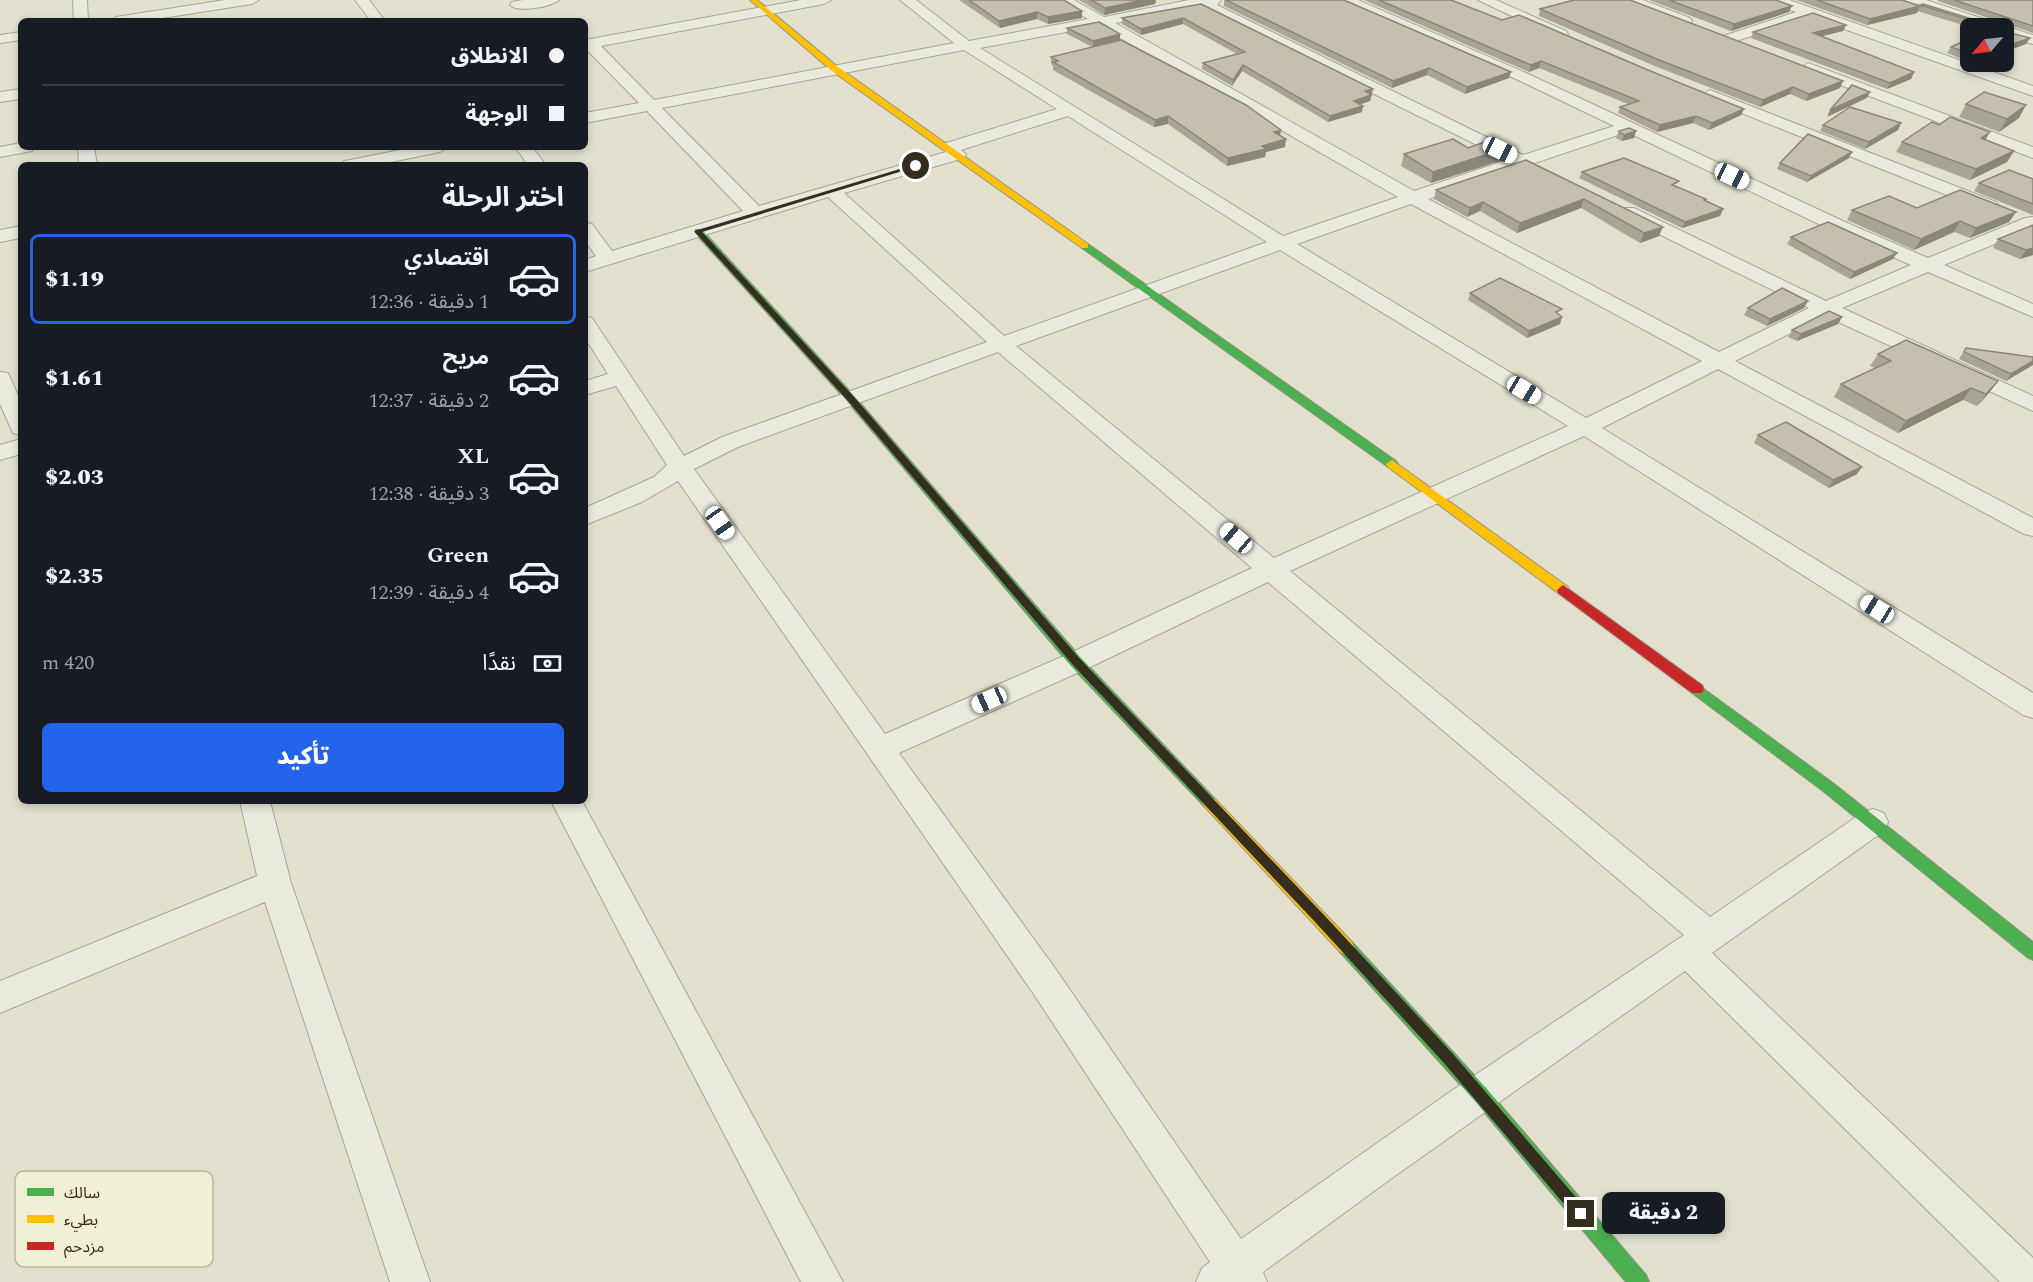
<!DOCTYPE html>
<html lang="ar">
<meta charset="utf-8">
<style>
body{margin:0;font-family:Spectral,"Noto Sans Arabic",serif;background:#242831;color:#f1f3f6;direction:rtl;height:100vh;display:flex;flex-direction:column;font-size:22px;white-space:nowrap}
*{box-sizing:border-box;margin:0}
p{font-size:20px;color:#9ea1a6}
.icon{flex:none;width:33px;height:33px;fill:none;stroke:currentColor;stroke-width:2;stroke-linecap:round;stroke-linejoin:round}
.map{position:relative;flex:1;overflow:hidden;direction:ltr}
.panel{position:absolute;left:18px;top:162px;width:570px;height:642px;display:flex;flex-direction:column;background:#171b24;border-radius:9px;box-shadow:0 3px 9px #0003;direction:rtl}
.panel>*{flex:none}
.top-card{position:absolute;left:18px;top:18px;width:570px;height:132px;border-radius:9px;box-shadow:0 3px 9px #0003;direction:rtl;display:grid;align-content:center;height:132px;padding:0 24px;background:#171b24}
.needle{width:39px;rotate:242deg}
.fabs{position:absolute;left:1960px;top:18px;display:grid;gap:12px}
.fabs a{display:grid;place-items:center;width:54px;height:54px;border-radius:9px;background:#171b24;box-shadow:0 3px 9px #0003;font-size:30px}
.end{position:absolute;width:27px;height:27px;margin:-14px;border:8px solid #352e1f;background:#fff;box-shadow:0 0 0 3px #fff}
.from{border-radius:50%}
.bubble{position:absolute;height:42px;border-radius:9px;background:#171b24;box-shadow:0 3px 9px #0003;font-size:20px;font-weight:800;line-height:42px;text-align:center;direction:rtl}
.car{position:absolute;width:18px;height:36px;margin:-18px -9px;border-radius:8px;box-shadow:0 0 4px 2px #0007;background:linear-gradient(#fff 24%,#345 0 40%,#fff 0 76%,#345 0 86%,#fff 0)}
.top-card b{display:flex;align-items:center;gap:21px;height:57px;font-size:22px}
.top-card b+b{border-top:2px solid #363941}
.top-card i{width:15px;height:15px;background:#f1f3f6}
ul{padding:0;list-style:none}
li{display:flex;align-items:center;gap:18px;height:90px;margin:0 12px 9px;padding:0 12px;border:3px solid transparent;border-radius:9px}
li div{flex:1}
li b{display:block;font-size:22px}
li em{font-style:normal;font-weight:800}
li.active{border-color:#2563eb}
li>.icon{width:54px;height:54px;stroke-width:1.5}
h2{padding:0 24px;font-size:27px;line-height:72px}
.pay{display:flex;align-items:center;gap:15px;height:66px;padding:0 24px;font-size:22px}
.pay p{margin-inline-start:auto}
.action{display:flex;gap:12px;margin-top:auto;padding:12px 24px}
.action a{flex:1;height:69px;border-radius:9px;background:#2563eb;color:#fff;font-size:24px;font-weight:800;line-height:69px;text-align:center}
.map>svg:first-child{display:block}
.lines{fill:none;stroke-linecap:round;stroke-linejoin:round}
.street-casing{stroke:#a7a597;stroke-width:2}
.fast-casing{stroke:#979486;stroke-width:2}
.slow-casing{stroke:#979486;stroke-width:2}
.jam-casing{stroke:#979486;stroke-width:2}
.street{fill:#eae9de;fill-rule:evenodd}
.fast{fill:#4caf50;fill-rule:evenodd}
.slow{fill:#ffc107;fill-rule:evenodd}
.jam{fill:#c62828;fill-rule:evenodd}
.wall{fill:#a9a596}
.shaded-wall{fill:#8a867a}
.building{fill:#c5c0ae;stroke:#8a867a;stroke-width:1.5}
.route{fill:#352e1f}
.key{fill:#f2f0d4;stroke:#b9b69e;stroke-width:1.5}
.key-label{font-size:16px;fill:#352e1f}
</style>
<div class="map">
<svg width="2033" height="1282" viewBox="0 0 2033 1282">
<rect width="100%" height="100%" fill="#e2e0cd"/>
<g class="lines">
<!-- street casing -->
<g class="street-casing">
<path id="street" d="M 73,0 L 87,0 L 88,21 L 74,21 Z
M 225,0 L 259,0 L 252,4 L 143,21 L 109,21 L 116,17 Z
M 355,0 L 369,0 L 385,21 L 371,21 Z
M 523,0 L 559,0 C 551,7 518,13 510,5 L 512,2 Z
M 801,0 L 831,0 L 824,4 L 601,46 L 654,100 L 954,43 L 900,0 L 916,0 L 969,41 L 1088,19 L 1057,0 L 1074,0 L 1104,17 L 1189,0 L 1221,0 L 1217,5 L 1523,155 L 1614,126 L 1516,79 L 1341,3 L 1339,0 L 1358,0 L 1526,73 L 1845,222 L 1928,258 L 2025,218 L 2033,217 L 2033,228 L 1944,265 L 2033,304 L 2033,317 L 1928,272 L 1842,308 L 2033,396 L 2033,411 L 1825,316 L 1735,361 L 2033,518 L 2033,536 L 2024,534 L 1718,369 L 1602,428 L 2033,693 L 2033,718 L 2023,715 L 1584,436 L 1290,571 L 1710,917 L 1862,813 L 1873,809 L 1884,813 L 1888,822 L 1884,831 L 1712,953 L 2033,1258 L 2033,1282 L 2000,1282 L 1685,971 L 1392,1178 L 1263,1272 L 1267,1282 L 1196,1282 L 1202,1268 L 1210,1262 L 1033,993 L 678,481 L 642,502 L 585,525 L 585,508 L 654,477 L 667,465 L 616,386 L 585,395 L 585,381 L 608,374 L 585,338 L 585,316 L 592,318 L 684,456 L 722,437 L 987,342 L 828,197 L 585,272 L 585,260 L 596,256 L 585,241 L 585,222 L 592,224 L 612,251 L 743,211 L 647,111 L 585,123 L 585,113 L 639,103 L 585,48 L 585,40 ZM 1201,8 L 1507,160 L 1414,191 L 1115,23 ZM 1099,26 L 1398,197 L 1283,236 L 980,48 ZM 964,50 L 1057,109 L 943,144 L 941,148 L 946,152 L 759,206 L 662,108 ZM 1068,116 L 1267,242 L 1004,336 L 844,193 L 964,158 L 966,154 L 961,150 ZM 1627,132 L 1831,230 L 1911,265 L 1826,301 L 1634,208 L 1622,208 L 1619,212 L 1622,216 L 1809,308 L 1719,352 L 1428,199 ZM 1411,204 L 1702,361 L 1586,418 L 1297,244 ZM 1280,250 L 1568,426 L 1274,558 L 1016,346 ZM 998,352 L 1252,568 L 1066,655 L 885,734 L 694,469 L 738,447 ZM 1268,582 L 1684,935 L 1447,1094 L 1241,1239 L 1057,971 L 899,753 L 1086,669 Z
M 1478,0 L 1496,0 L 1566,31 L 1568,34 L 1566,37 L 1556,37 Z
M 1623,0 L 1643,0 L 1690,18 L 1692,21 L 1690,24 L 1680,24 L 1625,3 Z
M 1769,0 L 1789,0 L 2033,86 L 2033,96 L 1810,17 L 1733,42 L 1723,42 L 1721,39 L 1723,36 L 1796,12 L 1771,3 Z
M 1905,0 L 1926,0 L 2033,35 L 2033,44 L 2004,36 L 2004,28 L 1985,28 L 1907,3 Z
M 21,32 L 21,40 L 0,43 L 0,35 Z
M 1808,63 L 2033,147 L 2033,158 L 1803,71 L 1800,68 Z
M 21,89 L 21,99 L 0,102 L 0,92 Z
M 1710,90 L 1996,202 L 1999,206 L 1996,210 L 1984,210 L 1704,98 L 1702,95 Z
M 21,143 L 21,147 L 34,147 L 32,151 L 0,157 L 0,147 Z
M 78,147 L 94,147 L 97,165 L 79,165 Z
M 415,147 L 448,147 L 440,152 L 376,165 L 341,165 L 344,161 L 350,160 Z
M 515,147 L 532,147 L 546,165 L 528,165 Z
M 21,226 L 21,238 L 0,242 L 0,230 Z
M 0,372 L 8,373 L 21,402 L 21,435 L 13,433 L 0,404 Z
M 21,439 L 21,454 L 0,460 L 0,445 Z
M 240,801 L 270,801 L 291,883 L 430,1282 L 390,1282 L 265,902 L 0,1013 L 0,981 L 257,876 Z
M 551,801 L 582,801 L 843,1282 L 801,1282 Z"/>
</g>
<!-- fast casing -->
<g class="fast-casing">
<path id="fast" d="M 695,229 L 701,229 L 855,397 L 1081,658 L 1215,799 L 1218,803 L 1215,807 L 1210,809 L 1205,807 L 1071,666 L 847,401 L 695,233 Z
M 1082,244 L 1088,244 L 1396,461 L 1398,464 L 1396,467 L 1388,467 L 1082,248 Z
M 1697,684 L 1833,783 L 2033,942 L 2033,960 L 2027,957 L 1823,791 L 1692,693 L 1690,689 L 1692,685 Z
M 1346,939 L 1352,942 L 1486,1088 L 1646,1275 L 1649,1282 L 1626,1282 L 1474,1100 L 1340,952 L 1338,947 L 1340,942 Z"/>
</g>
<!-- slow casing -->
<g class="slow-casing">
<path id="slow" d="M 750,0 L 757,0 L 838,67 L 1088,244 L 1088,248 L 1082,248 L 832,71 Z
M 1392,460 L 1568,587 L 1569,590 L 1568,593 L 1558,593 L 1388,467 L 1386,464 Z
M 1210,797 L 1215,799 L 1352,942 L 1354,947 L 1352,952 L 1346,955 L 1340,952 L 1205,807 L 1202,803 L 1205,799 Z"/>
</g>
<!-- jam casing -->
<g class="jam-casing">
<path id="jam" d="M 1563,585 L 1702,685 L 1704,689 L 1702,693 L 1692,693 L 1558,593 L 1557,590 Z"/>
</g>
<!-- street -->
<use href="#street" class="street"/>
<!-- fast -->
<use href="#fast" class="fast"/>
<!-- slow -->
<use href="#slow" class="slow"/>
<!-- jam -->
<use href="#jam" class="jam"/>
</g>
<!-- wall -->
<path class="wall" d="M 959,0 L 1064,0 L 1082,11 L 1082,18 L 1048,24 L 1037,19 L 1000,28 Z
M 1079,0 L 1156,0 L 1155,4 L 1104,15 Z
M 1224,0 L 1344,0 L 1509,78 L 1465,94 L 1427,75 L 1392,88 L 1224,6 Z
M 1364,0 L 1451,0 L 1502,20 L 1648,70 L 1744,109 L 1741,115 L 1709,130 L 1693,123 L 1657,132 L 1618,113 L 1620,107 L 1628,104 L 1539,68 L 1529,72 Z
M 1572,0 L 1630,0 L 1840,88 L 1806,101 L 1790,94 L 1760,107 L 1657,67 L 1539,16 L 1540,9 L 1573,0 Z
M 1649,0 L 1776,0 L 1789,12 L 1731,31 Z
M 1796,0 L 1902,0 L 1919,6 L 1923,4 L 1988,24 L 2005,24 L 2007,32 L 2030,38 L 2026,44 L 2004,52 L 2004,28 L 1973,28 L 1917,11 L 1917,13 L 1867,25 Z
M 1938,0 L 2033,0 L 2033,33 L 1938,1 Z
M 1201,4 L 1373,89 L 1370,101 L 1360,104 L 1362,112 L 1328,122 L 1242,71 L 1232,86 L 1202,69 L 1203,63 L 1237,54 L 1183,24 L 1141,35 L 1122,24 L 1122,18 Z
M 1846,25 L 1843,31 L 1822,36 L 1914,72 L 1911,79 L 1887,89 L 1751,38 L 1753,32 Z
M 1067,28 L 1120,34 L 1120,40 L 1280,135 L 1285,147 L 1266,152 L 1265,157 L 1227,166 L 1168,124 L 1154,127 L 1053,70 L 1053,66 L 1051,64 L 1051,57 L 1092,47 L 1067,34 Z
M 1971,38 L 1971,62 L 1977,62 L 1973,63 L 1947,53 L 1951,47 Z
M 1966,104 L 2019,118 L 1999,132 L 1959,117 Z
M 1901,123 L 1898,130 L 1865,149 L 1820,131 L 1823,125 Z
M 1939,125 L 1990,132 L 1985,140 L 2014,151 L 2007,162 L 1970,180 L 1896,152 L 1902,142 Z
M 1619,131 L 1636,131 L 1634,138 L 1622,141 L 1616,138 Z
M 1468,148 L 1503,160 L 1431,183 L 1401,166 L 1404,154 Z
M 1852,152 L 1849,158 L 1807,182 L 1777,169 L 1780,163 Z
M 1526,160 L 1659,236 L 1640,243 L 1581,208 L 1517,233 L 1480,211 L 1467,217 L 1434,199 L 1436,190 Z
M 1582,172 L 1677,186 L 1706,199 L 1705,201 L 1723,209 L 1720,216 L 1682,228 L 1579,178 Z
M 2033,179 L 2033,215 L 1974,191 L 1979,183 Z
M 1917,208 L 2016,212 L 2009,222 L 1970,238 L 1954,232 L 1914,250 L 1847,220 L 1852,210 Z
M 2033,225 L 2033,255 L 2020,259 L 1993,248 L 1998,239 Z
M 1791,237 L 1893,259 L 1850,279 L 1787,244 Z
M 1470,293 L 1560,315 L 1560,324 L 1527,338 L 1468,300 Z
M 1748,308 L 1804,308 L 1767,326 L 1744,315 Z
M 1842,317 L 1838,324 L 1797,341 L 1788,337 L 1792,330 Z
M 1966,348 L 2033,357 L 2006,381 L 1959,359 Z
M 1878,354 L 1998,381 L 1989,393 L 1977,406 L 1963,400 L 1898,433 L 1834,397 L 1841,384 L 1875,368 L 1870,366 Z
M 1758,435 L 1857,474 L 1829,488 L 1754,443 Z"/>
<!-- shaded-wall -->
<path class="shaded-wall" d="M 1144,0 L 1156,0 L 1155,4 L 1104,15 L 1105,8 Z
M 1792,6 L 1789,12 L 1731,31 L 1734,24 Z
M 1920,6 L 1917,13 L 1867,25 L 1870,19 Z
M 1082,11 L 1082,18 L 1048,24 L 1048,17 Z
M 1037,12 L 1037,19 L 1000,28 L 999,21 Z
M 1183,18 L 1183,24 L 1141,35 L 1141,29 Z
M 1846,25 L 1843,31 L 1811,39 L 1813,33 Z
M 1120,34 L 1120,40 L 1093,47 L 1093,41 Z
M 2030,38 L 2026,44 L 2004,52 L 2004,47 Z
M 1541,61 L 1539,68 L 1529,72 L 1531,65 Z
M 1243,65 L 1242,71 L 1232,86 L 1233,80 Z
M 1429,68 L 1427,75 L 1392,88 L 1393,81 Z
M 1511,72 L 1509,78 L 1465,94 L 1467,87 Z
M 1914,72 L 1911,79 L 1887,89 L 1890,83 Z
M 1843,81 L 1840,88 L 1806,101 L 1809,94 Z
M 1793,87 L 1790,94 L 1760,107 L 1763,100 Z
M 1373,89 L 1370,101 L 1353,107 L 1354,101 L 1365,91 Z
M 1870,92 L 1867,98 L 1827,117 L 1830,110 Z
M 2026,105 L 2019,118 L 1999,132 L 2007,119 Z
M 1363,106 L 1362,112 L 1328,122 L 1330,116 Z
M 1744,109 L 1741,115 L 1709,130 L 1712,123 Z
M 1168,116 L 1168,124 L 1154,127 L 1155,120 Z
M 1696,116 L 1693,123 L 1657,132 L 1660,125 Z
M 1901,123 L 1898,130 L 1865,149 L 1869,142 Z
M 1281,130 L 1280,137 L 1274,132 Z
M 1636,131 L 1634,138 L 1622,141 L 1624,135 Z
M 1990,132 L 1984,142 L 1981,138 Z
M 1286,139 L 1285,147 L 1266,152 L 1265,157 L 1227,166 L 1228,158 L 1262,146 Z
M 1506,148 L 1503,160 L 1431,183 L 1433,172 Z
M 2014,151 L 2007,162 L 1970,180 L 1976,169 Z
M 1852,152 L 1849,158 L 1807,182 L 1811,176 Z
M 1584,199 L 1581,208 L 1517,233 L 1520,223 Z
M 1483,202 L 1480,211 L 1467,217 L 1470,208 Z
M 1723,209 L 1720,216 L 1682,228 L 1685,222 Z
M 2016,212 L 2009,222 L 1970,238 L 1976,228 Z
M 1960,221 L 1954,232 L 1914,250 L 1921,239 Z
M 1663,227 L 1659,236 L 1640,243 L 1644,233 Z
M 2033,248 L 2033,255 L 2020,259 L 2026,250 Z
M 1897,253 L 1893,259 L 1850,279 L 1854,272 Z
M 1808,301 L 1804,308 L 1767,326 L 1770,319 Z
M 1562,317 L 1560,324 L 1527,338 L 1529,331 Z
M 1842,317 L 1838,324 L 1797,341 L 1801,334 Z
M 2033,361 L 2033,365 L 2006,381 L 2011,374 Z
M 1998,381 L 1989,393 L 1977,406 L 1986,394 Z
M 1971,388 L 1963,400 L 1898,433 L 1906,421 Z
M 1862,467 L 1857,474 L 1829,488 L 1833,480 Z"/>
<!-- building -->
<path class="building" d="M 969,0 L 1064,0 L 1082,11 L 1048,17 L 1037,12 L 999,21 Z
M 1091,0 L 1144,0 L 1105,8 Z
M 1226,0 L 1344,0 L 1511,72 L 1467,87 L 1429,68 L 1393,81 Z
M 1379,0 L 1451,0 L 1502,20 L 1519,15 L 1648,70 L 1744,109 L 1712,123 L 1696,116 L 1660,125 L 1620,107 L 1639,101 L 1541,61 L 1531,65 Z
M 1574,0 L 1630,0 L 1843,81 L 1809,94 L 1793,87 L 1763,100 L 1659,60 L 1540,9 Z
M 1669,0 L 1776,0 L 1792,6 L 1734,24 Z
M 1817,0 L 1902,0 L 1920,6 L 1870,19 Z
M 1954,0 L 2033,0 L 2033,26 Z
M 1201,4 L 1373,89 L 1365,91 L 1371,95 L 1354,101 L 1363,106 L 1330,116 L 1243,65 L 1233,80 L 1203,63 L 1245,52 L 1183,18 L 1141,29 L 1122,18 Z
M 1923,4 L 1988,24 L 2005,24 L 2007,32 L 2030,38 L 2004,47 L 2004,28 L 1990,28 L 1992,27 L 1920,5 Z
M 1813,13 L 1846,25 L 1813,33 L 1914,72 L 1890,83 L 1753,32 Z
M 1099,22 L 1120,34 L 1093,41 L 1067,28 Z
M 1971,38 L 1971,54 L 1951,47 Z
M 1121,40 L 1246,105 L 1281,130 L 1274,132 L 1286,139 L 1262,146 L 1266,149 L 1228,158 L 1168,116 L 1155,120 L 1053,62 L 1058,61 L 1051,57 Z
M 1852,85 L 1870,92 L 1830,110 Z
M 1984,92 L 2026,105 L 2007,119 L 1966,104 Z
M 1850,107 L 1901,123 L 1869,142 L 1823,125 Z
M 1950,117 L 1990,132 L 1981,138 L 2014,151 L 1976,169 L 1902,142 L 1932,122 L 1939,125 Z
M 1629,128 L 1636,131 L 1624,135 L 1619,131 Z
M 1808,134 L 1852,152 L 1811,176 L 1780,163 Z
M 1453,139 L 1468,148 L 1490,140 L 1506,148 L 1433,172 L 1404,154 Z
M 1624,158 L 1679,181 L 1672,185 L 1706,199 L 1704,200 L 1723,209 L 1685,222 L 1582,172 Z
M 1526,160 L 1663,227 L 1644,233 L 1584,199 L 1520,223 L 1483,202 L 1470,208 L 1436,190 Z
M 2009,170 L 2033,179 L 2033,204 L 1979,183 Z
M 1960,190 L 2016,212 L 1976,228 L 1960,221 L 1921,239 L 1852,210 L 1889,196 L 1917,208 Z
M 1828,222 L 1897,253 L 1854,272 L 1791,237 Z
M 2033,225 L 2033,248 L 2026,250 L 1998,239 Z
M 1500,278 L 1562,309 L 1556,312 L 1562,317 L 1529,331 L 1470,293 Z
M 1782,288 L 1808,301 L 1770,319 L 1748,308 Z
M 1829,311 L 1842,317 L 1801,334 L 1792,330 Z
M 1906,340 L 1998,381 L 1986,394 L 1971,388 L 1906,421 L 1841,384 L 1891,361 L 1878,354 Z
M 1966,348 L 2033,357 L 2033,361 L 2011,374 L 1964,352 Z
M 1786,422 L 1862,467 L 1833,480 L 1758,435 Z"/>
<!-- route -->
<path class="route" d="M 913,165 L 919,166 L 702,232 L 854,397 L 1080,659 L 1325,916 L 1453,1054 L 1586,1209 L 1588,1214 L 1586,1218 L 1581,1221 L 1576,1218 L 1444,1063 L 1316,923 L 1073,665 L 848,401 L 694,231 Z"/>
<!-- legend -->
<rect x="15" y="1171" width="198" height="96" rx="9" class="key"/>
<rect x="27" y="1188" width="27" height="8" fill="#4caf50"/>
<rect x="27" y="1215" width="27" height="8" fill="#ffc107"/>
<rect x="27" y="1242" width="27" height="8" fill="#c62828"/>
<g class="key-label">
<text x="64" y="1198">سالك</text>
<text x="64" y="1225">بطيء</text>
<text x="64" y="1252">مزدحم</text>
</g>
</svg>
<div class="fabs">
<a><svg class="needle" viewBox="-14 -14 28 28"><path d="M0-13l5 13h-10z" fill="#e53935"/><path d="M0 13l5-13h-10z" fill="#9ea1a6"/></svg></a>
</div>
<i class="end from" style="left:916px;top:166px"></i>
<i class="end" style="left:1581px;top:1214px"></i>
<div class="bubble" style="left:1602px;top:1192px;width:123px">2 دقيقة</div>
<i class="car" style="left:1500px;top:150px;rotate:116deg"></i>
<i class="car" style="left:1732px;top:176px;rotate:115deg"></i>
<i class="car" style="left:1524px;top:390px;rotate:121deg"></i>
<i class="car" style="left:720px;top:523px;rotate:145deg"></i>
<i class="car" style="left:1236px;top:538px;rotate:310deg"></i>
<i class="car" style="left:1877px;top:609px;rotate:302deg"></i>
<i class="car" style="left:989px;top:700px;rotate:246deg"></i>
<div class="top-card">
<b><i class="from"></i>الانطلاق</b>
<b><i></i>الوجهة</b>
</div>
<section class="panel">
<h2>اختر الرحلة</h2>
<ul>
<li class="active"><svg class="icon" aria-label="car" viewBox="0 0 24 24"><path d="M5 17H2v-5l4-1 3-4h7l3 4 3 1v5h-3M9 17h6M6 11h13"/><circle cx="7" cy="17" r="2"/><circle cx="17" cy="17" r="2"/></svg><div><b>اقتصادي</b><p>1 دقيقة · 12:36</p></div><em>$1.19</em></li>
<li><svg class="icon" aria-label="car" viewBox="0 0 24 24"><path d="M5 17H2v-5l4-1 3-4h7l3 4 3 1v5h-3M9 17h6M6 11h13"/><circle cx="7" cy="17" r="2"/><circle cx="17" cy="17" r="2"/></svg><div><b>مريح</b><p>2 دقيقة · 12:37</p></div><em>$1.61</em></li>
<li><svg class="icon" aria-label="car" viewBox="0 0 24 24"><path d="M5 17H2v-5l4-1 3-4h7l3 4 3 1v5h-3M9 17h6M6 11h13"/><circle cx="7" cy="17" r="2"/><circle cx="17" cy="17" r="2"/></svg><div><b>XL</b><p>3 دقيقة · 12:38</p></div><em>$2.03</em></li>
<li><svg class="icon" aria-label="car" viewBox="0 0 24 24"><path d="M5 17H2v-5l4-1 3-4h7l3 4 3 1v5h-3M9 17h6M6 11h13"/><circle cx="7" cy="17" r="2"/><circle cx="17" cy="17" r="2"/></svg><div><b>Green</b><p>4 دقيقة · 12:39</p></div><em>$2.35</em></li>
</ul>
<div class="pay"><svg class="icon" aria-label="cash" viewBox="0 0 24 24"><path d="M3 7h18v10H3z"/><circle cx="12" cy="12" r="2"/></svg>نقدًا<p>420 m</p></div>
<div class="action"><a>تأكيد</a></div>
</section>
</div>
